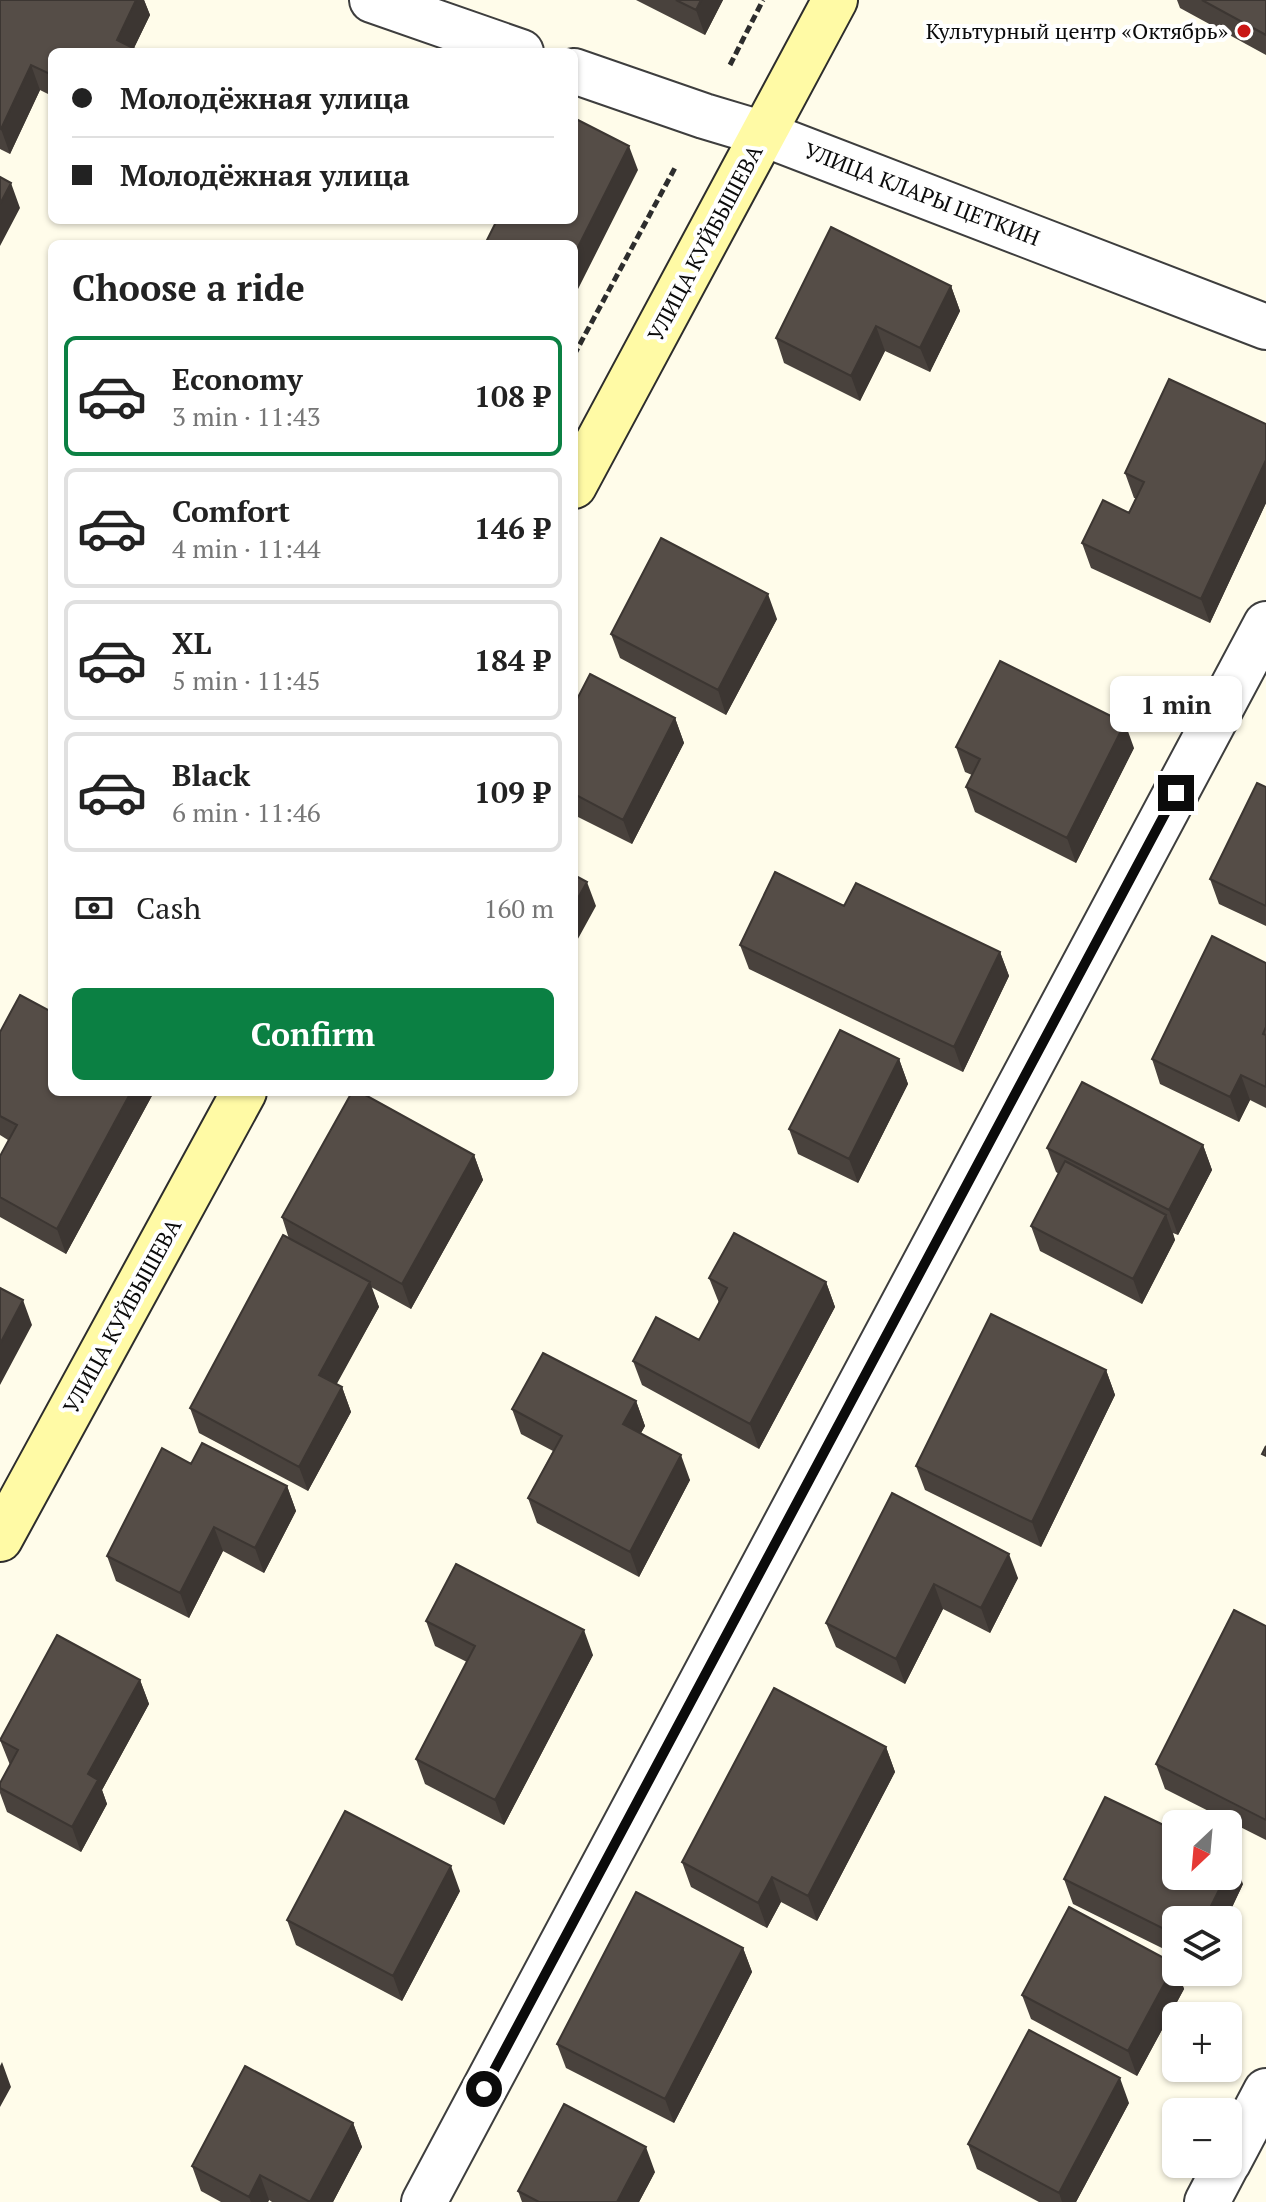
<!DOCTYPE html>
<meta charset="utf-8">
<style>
body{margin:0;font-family:"PT Serif",serif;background:#f6f6f6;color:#222;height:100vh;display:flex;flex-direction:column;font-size:30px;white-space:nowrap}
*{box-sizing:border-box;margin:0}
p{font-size:26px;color:#767676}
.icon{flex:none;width:44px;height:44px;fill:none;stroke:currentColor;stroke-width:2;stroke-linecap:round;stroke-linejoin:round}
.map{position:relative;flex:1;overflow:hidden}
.details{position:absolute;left:48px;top:240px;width:530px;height:856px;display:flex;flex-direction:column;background:#fff;border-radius:12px;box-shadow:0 2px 6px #0004}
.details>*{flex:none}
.guide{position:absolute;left:48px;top:48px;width:530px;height:176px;border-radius:12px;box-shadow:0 2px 6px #0004;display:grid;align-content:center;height:176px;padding:0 24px;background:#fff}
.needle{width:52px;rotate:206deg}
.tools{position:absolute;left:1162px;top:1810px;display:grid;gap:16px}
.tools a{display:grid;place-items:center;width:80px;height:80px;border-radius:12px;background:#fff;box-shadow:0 2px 6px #0004;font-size:40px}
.end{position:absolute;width:36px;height:36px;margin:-18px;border:10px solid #0b0b0b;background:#fff;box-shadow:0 0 0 4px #fff}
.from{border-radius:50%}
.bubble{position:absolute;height:56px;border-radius:12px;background:#fff;box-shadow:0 2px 6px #0004;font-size:26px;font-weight:700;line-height:56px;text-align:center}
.guide b{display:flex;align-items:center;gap:28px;height:76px;font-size:30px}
.guide b+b{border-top:2px solid #e0e0e0}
.guide i{width:20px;height:20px;background:#222}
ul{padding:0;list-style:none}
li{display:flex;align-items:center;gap:24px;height:120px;margin:0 16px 12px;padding:0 8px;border:4px solid #e0e0e0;border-radius:12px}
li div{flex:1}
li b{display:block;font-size:30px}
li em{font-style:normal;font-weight:700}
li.selected{border-color:#0b8043}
li>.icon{width:72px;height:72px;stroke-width:1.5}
h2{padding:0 24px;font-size:36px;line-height:96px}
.pay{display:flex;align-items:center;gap:20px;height:88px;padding:0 24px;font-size:30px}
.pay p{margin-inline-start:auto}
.cta{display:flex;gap:16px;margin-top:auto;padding:16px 24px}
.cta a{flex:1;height:92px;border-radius:12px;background:#0b8043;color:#fff;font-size:32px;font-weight:700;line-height:92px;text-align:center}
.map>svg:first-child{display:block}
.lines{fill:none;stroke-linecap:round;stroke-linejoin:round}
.street-casing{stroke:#3e3e3e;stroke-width:48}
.secondary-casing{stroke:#2d2d2d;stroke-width:48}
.path{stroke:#2d2d2d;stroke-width:5;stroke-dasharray:8 4;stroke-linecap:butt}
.street{stroke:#fff;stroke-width:44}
.secondary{stroke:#fffaa5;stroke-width:44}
.wall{fill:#49423d}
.shaded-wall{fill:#3c3632}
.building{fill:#554d47;stroke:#3c3632;stroke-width:2}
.route{stroke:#0b0b0b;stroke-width:10}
.poi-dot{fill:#c91716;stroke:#fff;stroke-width:3}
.labels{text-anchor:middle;stroke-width:8;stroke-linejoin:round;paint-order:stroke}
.poi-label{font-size:22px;fill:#0b0b0b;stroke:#fff;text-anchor:end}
.street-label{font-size:22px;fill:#0b0b0b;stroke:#fff}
</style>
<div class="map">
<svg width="1266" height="2202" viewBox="0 0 1266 2202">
<rect width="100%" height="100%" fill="#fffcea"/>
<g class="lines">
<!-- street casing -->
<g class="street-casing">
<path id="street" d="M 372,0 L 521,52
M 574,71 L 704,116 L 764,134 L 1266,327
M 1228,2163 L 1266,2091
M 424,2202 L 1266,624
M 1207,2202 L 1227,2164"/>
</g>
<!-- secondary casing -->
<g class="secondary-casing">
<path id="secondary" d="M 574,486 L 835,0
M 0,1539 L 244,1092"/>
</g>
<!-- path -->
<path class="path" d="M 730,65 L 763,0
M 574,355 L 676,166"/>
<!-- street -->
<use href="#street" class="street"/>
<!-- secondary -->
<use href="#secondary" class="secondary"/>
</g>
<!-- wall -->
<path class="wall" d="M 0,0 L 144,0 L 150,15 L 134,48 L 136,52 L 52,52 L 52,96 L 40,90 L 10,154 L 0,149 Z
M 636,0 L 723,0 L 705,35 Z
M 1177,0 L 1266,0 L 1266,55 L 1180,8 Z
M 951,286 L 960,311 L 930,372 L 885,351 L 860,401 L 784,363 L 776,338 Z
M 1266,424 L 1266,503 L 1210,623 L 1091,568 L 1082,543 L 1129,513 L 1136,498 L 1134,498 L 1125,473 Z
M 777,619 L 726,715 L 620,658 L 611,634 Z
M 574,705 L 675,718 L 684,743 L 632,844 L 574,815 Z
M 956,747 L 1134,748 L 1076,863 L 975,812 L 966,787 L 972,775 L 965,772 Z
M 1266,787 L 1266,926 L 1219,904 L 1210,879 Z
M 844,906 L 1000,952 L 1009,976 L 963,1072 L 749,969 L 740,945 Z
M 1266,963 L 1266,1108 L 1250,1100 L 1239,1122 L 1160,1084 L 1152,1059 Z
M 0,1032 L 52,1092 L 154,1092 L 66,1254 L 0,1217 L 0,1197 L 8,1140 L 0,1135 Z
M 899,1059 L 908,1084 L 858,1183 L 798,1154 L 789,1129 Z
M 1203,1145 L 1212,1170 L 1178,1235 L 1173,1233 L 1175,1240 L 1142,1304 L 1040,1251 L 1031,1226 L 1059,1174 L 1056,1172 L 1047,1148 Z
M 474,1155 L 483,1180 L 411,1309 L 371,1287 L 379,1307 L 336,1384 L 342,1387 L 351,1412 L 308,1491 L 199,1433 L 190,1408 L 289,1239 L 282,1217 Z
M 709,1278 L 826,1282 L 835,1307 L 759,1449 L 642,1385 L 633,1361 L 699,1340 L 719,1303 Z
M 1106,1370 L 1115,1395 L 1041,1547 L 925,1490 L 916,1466 Z
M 636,1401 L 645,1426 L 641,1433 L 690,1480 L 639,1577 L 537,1523 L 528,1498 L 553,1451 L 521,1434 L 512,1409 Z
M 191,1464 L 287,1486 L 296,1511 L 264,1573 L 223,1551 L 189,1618 L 116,1581 L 107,1556 Z
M 892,1493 L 1018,1578 L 990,1633 L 943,1609 L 905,1684 L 836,1647 L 826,1623 Z
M 426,1621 L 593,1655 L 504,1825 L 425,1784 L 416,1759 L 467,1662 L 435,1646 Z
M 1266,1626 L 1266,1840 L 1165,1789 L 1156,1764 Z
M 140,1680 L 149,1704 L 102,1790 L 107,1804 L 81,1852 L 7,1812 L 0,1793 L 0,1783 L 10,1765 L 0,1740 Z
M 886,1747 L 895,1772 L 817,1921 L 781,1902 L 767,1928 L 691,1887 L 682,1862 Z
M 1064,1879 L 1243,1884 L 1226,1920 L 1176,1920 L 1176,1955 L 1073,1904 Z
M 460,1891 L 402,2001 L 296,1945 L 287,1920 Z
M 743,1948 L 752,1972 L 674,2123 L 566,2068 L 557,2044 Z
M 1175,1964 L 1176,1972 L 1178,1972 L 1184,1989 L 1137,2076 L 1031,2019 L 1022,1995 Z
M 1129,2103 L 1076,2202 L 1039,2202 L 977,2169 L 968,2144 Z
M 353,2123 L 362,2147 L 333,2202 L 272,2202 L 269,2200 L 268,2202 L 221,2202 L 201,2191 L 192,2166 Z
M 655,2172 L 639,2202 L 522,2202 L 518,2191 Z"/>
<!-- shaded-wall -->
<path class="shaded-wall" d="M 136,0 L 144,0 L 150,15 L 132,52 L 117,40 Z
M 701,0 L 723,0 L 705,35 L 696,10 Z
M 31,65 L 40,90 L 10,154 L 1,129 Z
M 629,146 L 638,170 L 574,297 L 574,255 Z
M 11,183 L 20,208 L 0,246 L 0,204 Z
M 951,286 L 960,311 L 930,372 L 920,348 Z
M 876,326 L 885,351 L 860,401 L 851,376 Z
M 1266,460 L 1266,503 L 1210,623 L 1201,599 Z
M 768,594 L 777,619 L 726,715 L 718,690 Z
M 675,718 L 684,743 L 632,844 L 623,820 Z
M 1125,723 L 1134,748 L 1076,863 L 1067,838 Z
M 587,882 L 596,906 L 574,946 L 574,905 Z
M 1000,952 L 1009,976 L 963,1072 L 954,1047 Z
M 899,1059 L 908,1084 L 858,1183 L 849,1159 Z
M 1241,1075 L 1250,1100 L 1239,1122 L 1230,1097 Z
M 131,1092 L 154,1092 L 66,1254 L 57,1229 Z
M 1203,1145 L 1212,1170 L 1178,1235 L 1169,1210 Z
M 474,1155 L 483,1180 L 411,1309 L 402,1284 Z
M 1166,1215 L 1175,1240 L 1142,1304 L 1133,1279 Z
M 370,1282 L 379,1307 L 328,1400 L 319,1375 Z
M 826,1282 L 835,1307 L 759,1449 L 750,1424 Z
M 23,1300 L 32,1325 L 0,1385 L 0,1344 Z
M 1106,1370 L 1115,1395 L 1041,1547 L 1032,1522 Z
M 342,1387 L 351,1412 L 308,1491 L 299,1467 Z
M 636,1401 L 645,1426 L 632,1449 L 623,1424 Z
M 681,1455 L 690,1480 L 639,1577 L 630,1552 Z
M 287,1486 L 296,1511 L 264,1573 L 255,1548 Z
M 214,1527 L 223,1551 L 189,1618 L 180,1593 Z
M 1009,1554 L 1018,1578 L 990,1633 L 981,1608 Z
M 934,1584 L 943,1609 L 905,1684 L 896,1659 Z
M 584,1630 L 593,1655 L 504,1825 L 495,1800 Z
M 140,1680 L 149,1704 L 102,1790 L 107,1804 L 81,1852 L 72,1827 L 88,1774 Z
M 886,1747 L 895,1772 L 817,1921 L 808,1896 Z
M 1234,1860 L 1243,1884 L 1226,1920 L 1204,1920 L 1226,1876 L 1228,1876 L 1228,1872 Z
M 451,1866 L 460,1891 L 402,2001 L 393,1976 Z
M 772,1877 L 781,1902 L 767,1928 L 758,1903 Z
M 743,1948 L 752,1972 L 674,2123 L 665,2099 Z
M 1175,1964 L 1176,1972 L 1178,1972 L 1184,1989 L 1137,2076 L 1128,2051 Z
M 2,2062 L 11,2087 L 0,2107 L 0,2066 Z
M 1120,2078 L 1129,2103 L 1076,2202 L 1062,2202 L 1059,2193 Z
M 353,2123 L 362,2147 L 333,2202 L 310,2202 Z
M 646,2147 L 655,2172 L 639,2202 L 617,2202 Z
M 260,2175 L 269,2200 L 268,2202 L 251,2202 L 249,2197 Z"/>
<!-- building -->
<path class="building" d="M 0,0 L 136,0 L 117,40 L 135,49 L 133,52 L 52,52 L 52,75 L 31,65 L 1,129 L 0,128 Z
M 676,0 L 701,0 L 696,10 Z
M 1202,0 L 1266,0 L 1266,35 Z
M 574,118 L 629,146 L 574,255 L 574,244 L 490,244 L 486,242 L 497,220 L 574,220 Z
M 0,177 L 11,183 L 0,204 Z
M 831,227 L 951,286 L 920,348 L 876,326 L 851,376 L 776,338 Z
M 1169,379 L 1266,424 L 1266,460 L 1201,599 L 1082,543 L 1103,500 L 1129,513 L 1144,482 L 1125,473 Z
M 661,538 L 768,594 L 718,690 L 611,634 Z
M 1000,661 L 1125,723 L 1067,838 L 966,787 L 980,759 L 956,747 Z
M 590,674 L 675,718 L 623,820 L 574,794 L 574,705 Z
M 1257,783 L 1266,787 L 1266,906 L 1210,879 Z
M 775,872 L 844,906 L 856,883 L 1000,952 L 954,1047 L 740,945 Z
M 574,875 L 587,882 L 574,905 Z
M 1212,936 L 1266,963 L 1266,1027 L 1263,1034 L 1266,1035 L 1266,1087 L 1241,1075 L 1230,1097 L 1152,1059 Z
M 20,995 L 52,1012 L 52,1092 L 131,1092 L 57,1229 L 0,1197 L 0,1156 L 17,1125 L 0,1116 L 0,1032 Z
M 840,1030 L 899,1059 L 849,1159 L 789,1129 Z
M 1082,1082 L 1203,1145 L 1169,1210 L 1047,1148 Z
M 352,1092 L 360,1092 L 474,1155 L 402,1284 L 282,1217 Z
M 1065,1161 L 1166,1215 L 1133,1279 L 1031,1226 Z
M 734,1233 L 826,1282 L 750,1424 L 633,1361 L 656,1317 L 699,1340 L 727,1288 L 709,1278 Z
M 283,1235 L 370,1282 L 319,1375 L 342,1387 L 299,1467 L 190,1408 Z
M 0,1288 L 23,1300 L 0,1344 Z
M 991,1314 L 1106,1370 L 1032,1522 L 916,1466 Z
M 543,1353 L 636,1401 L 623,1424 L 681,1455 L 630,1552 L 528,1498 L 562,1436 L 512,1409 Z
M 202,1443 L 287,1486 L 255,1548 L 214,1527 L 180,1593 L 107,1556 L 162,1448 L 191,1464 Z
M 1266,1446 L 1266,1456 L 1262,1454 Z
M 892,1493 L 1009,1554 L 981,1608 L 934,1584 L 896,1659 L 826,1623 Z
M 456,1564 L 584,1630 L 495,1800 L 416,1759 L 475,1646 L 426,1621 Z
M 1234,1610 L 1266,1626 L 1266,1820 L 1156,1764 Z
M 57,1635 L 140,1680 L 88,1774 L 98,1780 L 72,1827 L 0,1788 L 0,1783 L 18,1750 L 0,1740 Z
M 774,1688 L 886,1747 L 808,1896 L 772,1877 L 758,1903 L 682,1862 Z
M 1105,1797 L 1176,1831 L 1176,1876 L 1226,1876 L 1204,1920 L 1176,1920 L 1176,1935 L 1064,1879 Z
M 345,1811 L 451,1866 L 393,1976 L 287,1920 Z
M 1228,1856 L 1234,1860 L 1228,1872 Z
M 636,1892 L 743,1948 L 665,2099 L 557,2044 Z
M 1069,1907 L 1175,1964 L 1128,2051 L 1022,1995 Z
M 1029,2030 L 1120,2078 L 1059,2193 L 968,2144 Z
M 245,2066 L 353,2123 L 310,2202 L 260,2175 L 249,2197 L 192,2166 Z
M 564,2104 L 646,2147 L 617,2202 L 539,2202 L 518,2191 Z"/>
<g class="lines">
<!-- route -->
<path class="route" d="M 484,2089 L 1176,793"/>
</g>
<!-- markers -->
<circle class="poi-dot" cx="1244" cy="31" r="8"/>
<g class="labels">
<!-- poi labels -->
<g class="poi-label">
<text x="1228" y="39">Культурный центр «Октябрь»</text>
</g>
<!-- street labels -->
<g class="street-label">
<text transform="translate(922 194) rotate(21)" y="8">УЛИЦА КЛАРЫ ЦЕТКИН</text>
<text transform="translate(705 243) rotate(-62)" y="8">УЛИЦА КУЙБЫШЕВА</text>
<text transform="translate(122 1316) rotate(-61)" y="8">УЛИЦА КУЙБЫШЕВА</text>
</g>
</g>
</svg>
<div class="tools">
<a><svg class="needle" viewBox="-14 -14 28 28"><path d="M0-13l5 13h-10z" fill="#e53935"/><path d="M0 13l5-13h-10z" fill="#767676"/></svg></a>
<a><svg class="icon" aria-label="layers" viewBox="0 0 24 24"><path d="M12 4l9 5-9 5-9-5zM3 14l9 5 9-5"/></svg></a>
<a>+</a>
<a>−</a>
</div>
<i class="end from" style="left:484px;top:2089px"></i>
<i class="end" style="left:1176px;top:793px"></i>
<div class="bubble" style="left:1110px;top:676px;width:132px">1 min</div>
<div class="guide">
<b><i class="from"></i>Молодёжная улица</b>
<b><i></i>Молодёжная улица</b>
</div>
<section class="details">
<h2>Choose a ride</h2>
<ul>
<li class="selected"><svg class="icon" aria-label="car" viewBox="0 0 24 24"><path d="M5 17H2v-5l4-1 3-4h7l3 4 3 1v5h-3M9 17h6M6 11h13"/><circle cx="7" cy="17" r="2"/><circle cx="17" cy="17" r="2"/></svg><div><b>Economy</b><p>3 min · 11:43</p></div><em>108 ₽</em></li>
<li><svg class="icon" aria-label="car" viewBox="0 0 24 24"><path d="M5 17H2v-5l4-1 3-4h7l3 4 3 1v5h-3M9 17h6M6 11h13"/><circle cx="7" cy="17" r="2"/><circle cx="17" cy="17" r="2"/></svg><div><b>Comfort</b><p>4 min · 11:44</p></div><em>146 ₽</em></li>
<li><svg class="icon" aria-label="car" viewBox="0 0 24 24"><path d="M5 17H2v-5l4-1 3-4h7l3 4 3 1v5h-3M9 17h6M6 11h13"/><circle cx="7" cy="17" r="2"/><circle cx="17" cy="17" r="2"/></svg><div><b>XL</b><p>5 min · 11:45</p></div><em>184 ₽</em></li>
<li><svg class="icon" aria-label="car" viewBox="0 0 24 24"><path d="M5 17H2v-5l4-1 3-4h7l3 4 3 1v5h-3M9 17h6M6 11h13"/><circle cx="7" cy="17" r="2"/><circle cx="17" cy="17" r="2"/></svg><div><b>Black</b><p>6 min · 11:46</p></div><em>109 ₽</em></li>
</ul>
<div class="pay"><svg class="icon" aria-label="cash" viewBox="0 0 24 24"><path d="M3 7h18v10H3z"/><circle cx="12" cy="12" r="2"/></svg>Cash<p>160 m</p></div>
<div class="cta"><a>Confirm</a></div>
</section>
</div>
